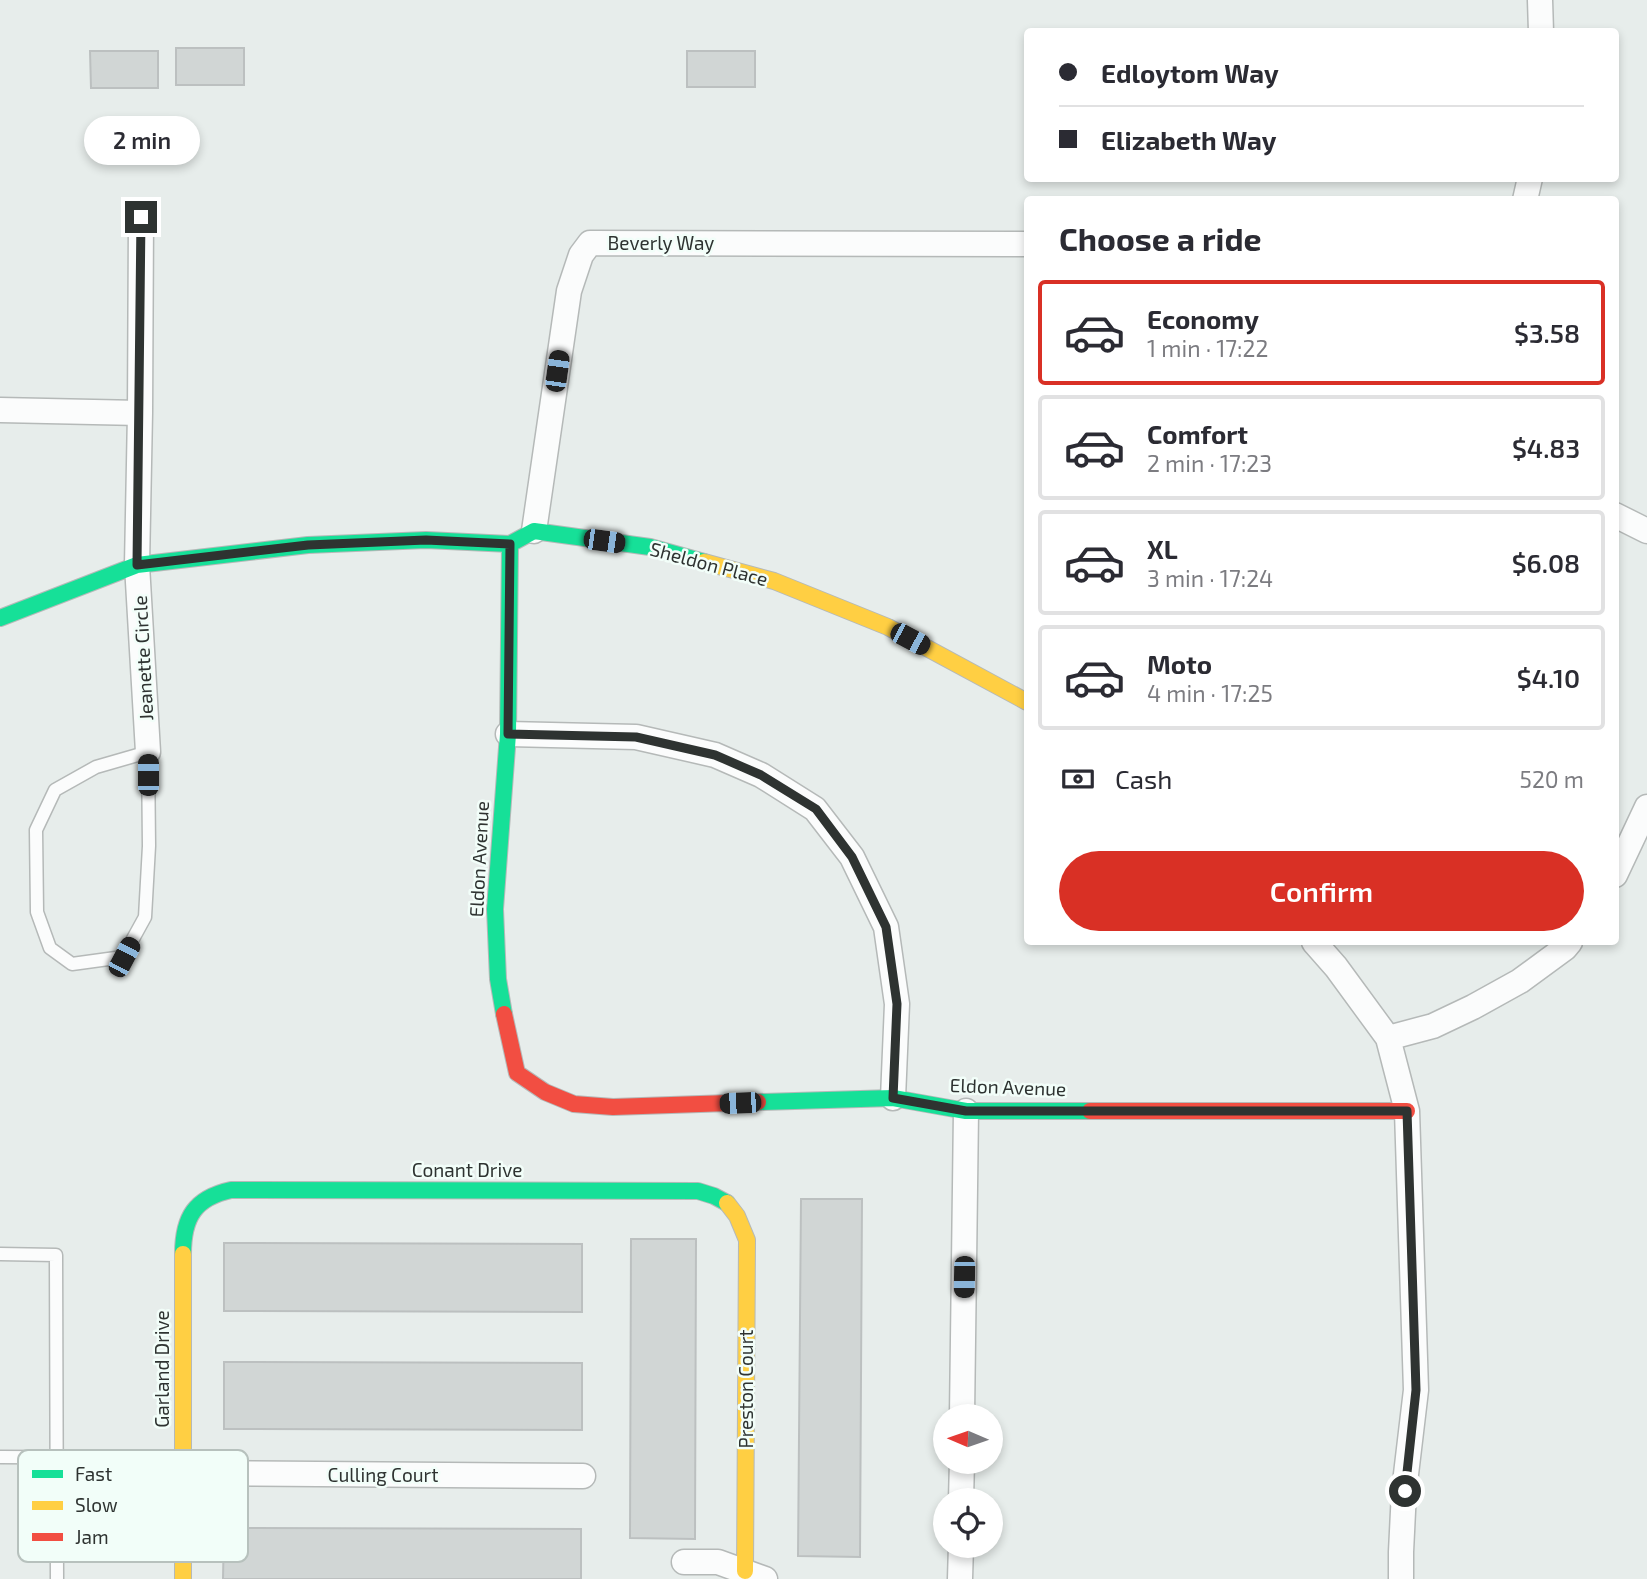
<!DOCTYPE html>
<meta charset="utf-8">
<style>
body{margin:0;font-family:"Exo 2",sans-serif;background:#f7f7f7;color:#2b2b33;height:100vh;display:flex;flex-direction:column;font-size:26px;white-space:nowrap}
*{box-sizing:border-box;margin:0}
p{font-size:23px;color:#7c7c81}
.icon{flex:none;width:38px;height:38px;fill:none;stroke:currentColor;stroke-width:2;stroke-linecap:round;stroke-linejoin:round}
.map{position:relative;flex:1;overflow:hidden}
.sheet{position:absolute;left:1024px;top:196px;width:595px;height:749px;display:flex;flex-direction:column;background:#fff;border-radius:7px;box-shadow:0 4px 10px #0003}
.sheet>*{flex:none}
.hud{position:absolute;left:1024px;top:28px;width:595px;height:154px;border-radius:7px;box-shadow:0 4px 10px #0003;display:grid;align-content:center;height:154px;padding:0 35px;background:#fff}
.needle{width:46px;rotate:272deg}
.buttons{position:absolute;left:933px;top:1404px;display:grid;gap:14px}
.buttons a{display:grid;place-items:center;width:70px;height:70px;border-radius:50%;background:#fff;box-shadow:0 4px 10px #0003;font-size:35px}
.end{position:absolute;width:32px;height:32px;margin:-16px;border:9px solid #2e3331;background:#fff;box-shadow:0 0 0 4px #fff}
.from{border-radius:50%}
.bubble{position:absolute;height:49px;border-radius:24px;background:#fff;box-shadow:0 4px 10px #0003;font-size:23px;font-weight:600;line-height:49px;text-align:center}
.car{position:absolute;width:21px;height:42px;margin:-21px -10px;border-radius:9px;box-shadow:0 0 5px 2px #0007;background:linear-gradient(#222 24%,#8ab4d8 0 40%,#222 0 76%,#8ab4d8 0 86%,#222 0)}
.hud b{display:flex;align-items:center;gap:24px;height:66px;font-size:26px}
.hud b+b{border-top:2px solid #e1e1e2}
.hud i{width:18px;height:18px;background:#2b2b33}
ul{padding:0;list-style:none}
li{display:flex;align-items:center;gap:21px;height:105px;margin:0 14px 10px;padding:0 21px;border:4px solid #e1e1e2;border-radius:7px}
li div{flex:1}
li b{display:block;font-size:26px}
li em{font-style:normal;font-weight:600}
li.current{border-color:#d93025}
li>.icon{width:63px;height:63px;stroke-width:1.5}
h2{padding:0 35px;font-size:32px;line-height:84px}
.pay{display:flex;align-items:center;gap:18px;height:77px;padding:0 35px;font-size:26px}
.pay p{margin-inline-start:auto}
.cta{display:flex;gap:14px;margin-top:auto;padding:14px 35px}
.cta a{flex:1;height:80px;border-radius:42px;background:#d93025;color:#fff;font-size:28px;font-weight:600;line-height:80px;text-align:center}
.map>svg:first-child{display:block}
.building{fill:#d1d6d5;stroke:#bcc0c0;stroke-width:2}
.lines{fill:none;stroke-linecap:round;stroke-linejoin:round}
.lane-casing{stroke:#b5b9b8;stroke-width:15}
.street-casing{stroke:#b5b9b8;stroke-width:27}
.fast-casing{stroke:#b5b9b8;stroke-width:18}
.slow-casing{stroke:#b5b9b8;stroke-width:18}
.jam-casing{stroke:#b5b9b8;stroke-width:18}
.lane{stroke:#fbfcfc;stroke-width:12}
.street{stroke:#fbfcfc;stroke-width:24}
.fast{stroke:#16e098;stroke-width:16}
.slow{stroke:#ffcf43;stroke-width:16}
.jam{stroke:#f24e42;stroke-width:16}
.route{stroke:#2e3331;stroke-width:9}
.labels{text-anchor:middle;stroke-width:5;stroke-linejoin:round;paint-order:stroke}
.street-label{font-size:19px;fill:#2e3331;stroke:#f2fef9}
.key{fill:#f2fef9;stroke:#b7c1bd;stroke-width:2}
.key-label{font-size:19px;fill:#2e3331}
</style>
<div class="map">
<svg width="1647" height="1579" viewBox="0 0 1647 1579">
<rect width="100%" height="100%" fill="#e7edeb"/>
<!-- building -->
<path class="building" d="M 176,48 L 244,48 L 244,85 L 176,85 Z
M 90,51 L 158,51 L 158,88 L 91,88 Z
M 687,51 L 755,51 L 755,87 L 687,87 Z
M 801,1199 L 862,1199 L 860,1557 L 798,1556 Z
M 631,1239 L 696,1239 L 695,1539 L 630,1538 Z
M 224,1243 L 582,1244 L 582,1312 L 224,1311 Z
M 224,1362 L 582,1363 L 582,1430 L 224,1429 Z
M 224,1528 L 581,1529 L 581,1579 L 223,1579 Z"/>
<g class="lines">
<!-- lane casing -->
<g class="lane-casing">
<path id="lane" d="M 148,752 L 149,846 L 145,917 L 123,957 L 72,964 L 50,948 L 37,912 L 36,830 L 55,790 L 96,767 Z
M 0,1254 L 56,1255 L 57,1579
M 0,1457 L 182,1458"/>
</g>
<!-- street casing -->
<g class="street-casing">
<path id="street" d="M 1540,0 L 1541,32
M 1525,200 L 1530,178
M 141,217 L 140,413 L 137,565 L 148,752
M 0,410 L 140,413
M 1615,515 L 1647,531
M 534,531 L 569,291 L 581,255 L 590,243 L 1027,244
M 508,734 L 636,737 L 715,755 L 761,775 L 815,809 L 852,857 L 886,927 L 897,1004 L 893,1098
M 1615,875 L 1647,807
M 1314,942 L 1336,967 L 1388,1038 L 1407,1111 L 1416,1390 L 1404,1491 L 1401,1552 L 1401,1579
M 1388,1038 L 1433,1026 L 1473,1007 L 1520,981 L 1565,948 L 1570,942
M 962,1416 L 966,1111
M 183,1473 L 583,1476
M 961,1500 L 962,1461
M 684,1562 L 718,1562 L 765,1579
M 960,1579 L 961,1545"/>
</g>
<!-- fast casing -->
<g class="fast-casing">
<path id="fast" d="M 0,618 L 137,565 L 308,545 L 426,540 L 510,544 L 534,531 L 650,547 L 704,562
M 504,1014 L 498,979 L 495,909 L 508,734 L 510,544
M 758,1102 L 893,1098 L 966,1111 L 1090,1111
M 183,1254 C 183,1217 195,1198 231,1190 L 698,1191 L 714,1196 L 727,1203"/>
</g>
<!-- slow casing -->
<g class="slow-casing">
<path id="slow" d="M 704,562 L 774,581 L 888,627 L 1027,702
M 727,1203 L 737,1216 L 747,1240 L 745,1571
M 183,1254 L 183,1579"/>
</g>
<!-- jam casing -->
<g class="jam-casing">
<path id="jam" d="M 504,1014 L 517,1073 L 545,1092 L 574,1104 L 613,1107 L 758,1102
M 1090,1111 L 1407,1111"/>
</g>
<!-- lane -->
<use href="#lane" class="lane"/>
<!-- street -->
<use href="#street" class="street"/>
<!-- fast -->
<use href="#fast" class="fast"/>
<!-- slow -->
<use href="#slow" class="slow"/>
<!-- jam -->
<use href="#jam" class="jam"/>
</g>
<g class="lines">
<!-- route -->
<path class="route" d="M 141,217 L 137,565 L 308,545 L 426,540 L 510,544 L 508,734 L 636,737 L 715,755 L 761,775 L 816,809 L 852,857 L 886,927 L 897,1004 L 893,1098 L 966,1111 L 1407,1111 L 1416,1390 L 1405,1491"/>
</g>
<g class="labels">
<!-- street labels -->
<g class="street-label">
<text x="661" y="250">Beverly Way</text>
<text transform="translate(709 564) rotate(15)" y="7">Sheldon Place</text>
<text transform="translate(143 658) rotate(-93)" y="7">Jeanette Circle</text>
<text transform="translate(479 859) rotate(-87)" y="7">Eldon Avenue</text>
<text transform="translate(1008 1087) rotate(2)" y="7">Eldon Avenue</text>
<text x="467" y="1177">Conant Drive</text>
<text transform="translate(162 1369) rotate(-90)" y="7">Garland Drive</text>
<text transform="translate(746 1389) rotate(-90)" y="7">Preston Court</text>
<text x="383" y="1482">Culling Court</text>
</g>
</g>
<!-- legend -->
<rect x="18" y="1450" width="230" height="112" rx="10" class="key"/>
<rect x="32" y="1470" width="31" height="8" fill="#16e098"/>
<rect x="32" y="1501" width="31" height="9" fill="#ffcf43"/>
<rect x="32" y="1533" width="31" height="8" fill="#f24e42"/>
<g class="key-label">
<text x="75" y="1481">Fast</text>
<text x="75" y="1512">Slow</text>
<text x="75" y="1544">Jam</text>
</g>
</svg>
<div class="buttons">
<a><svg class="needle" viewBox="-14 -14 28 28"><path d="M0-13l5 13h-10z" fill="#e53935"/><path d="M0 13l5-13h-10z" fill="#7c7c81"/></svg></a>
<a><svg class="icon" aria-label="locate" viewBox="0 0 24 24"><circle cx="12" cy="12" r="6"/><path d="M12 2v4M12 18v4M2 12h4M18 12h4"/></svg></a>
</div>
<i class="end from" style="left:1405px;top:1491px"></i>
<i class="end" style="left:141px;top:217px"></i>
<div class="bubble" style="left:84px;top:116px;width:116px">2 min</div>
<i class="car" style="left:557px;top:371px;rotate:8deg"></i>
<i class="car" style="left:604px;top:541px;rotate:98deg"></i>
<i class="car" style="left:910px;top:639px;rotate:118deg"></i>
<i class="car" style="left:148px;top:775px;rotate:0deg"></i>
<i class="car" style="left:124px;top:957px;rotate:28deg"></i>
<i class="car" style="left:740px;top:1103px;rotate:268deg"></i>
<i class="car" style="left:964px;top:1277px;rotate:181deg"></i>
<div class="hud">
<b><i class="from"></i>Edloytom Way</b>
<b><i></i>Elizabeth Way</b>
</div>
<section class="sheet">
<h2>Choose a ride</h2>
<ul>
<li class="current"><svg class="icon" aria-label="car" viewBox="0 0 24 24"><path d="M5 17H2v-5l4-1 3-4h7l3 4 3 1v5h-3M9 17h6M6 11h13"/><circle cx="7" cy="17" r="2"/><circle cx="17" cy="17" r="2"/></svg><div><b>Economy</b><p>1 min · 17:22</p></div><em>$3.58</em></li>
<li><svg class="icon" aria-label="car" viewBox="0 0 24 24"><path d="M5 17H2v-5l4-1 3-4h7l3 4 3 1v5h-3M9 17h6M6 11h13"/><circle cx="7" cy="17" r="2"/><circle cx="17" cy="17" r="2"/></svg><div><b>Comfort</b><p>2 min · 17:23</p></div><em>$4.83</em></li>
<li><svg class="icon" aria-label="car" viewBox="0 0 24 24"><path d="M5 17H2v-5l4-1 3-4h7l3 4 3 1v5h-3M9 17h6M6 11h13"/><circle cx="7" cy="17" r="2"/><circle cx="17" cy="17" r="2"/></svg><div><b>XL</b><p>3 min · 17:24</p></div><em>$6.08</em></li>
<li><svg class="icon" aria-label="car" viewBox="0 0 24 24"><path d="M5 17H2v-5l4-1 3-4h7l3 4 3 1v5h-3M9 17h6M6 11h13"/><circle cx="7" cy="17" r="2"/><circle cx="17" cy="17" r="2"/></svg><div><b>Moto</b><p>4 min · 17:25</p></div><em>$4.10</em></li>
</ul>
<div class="pay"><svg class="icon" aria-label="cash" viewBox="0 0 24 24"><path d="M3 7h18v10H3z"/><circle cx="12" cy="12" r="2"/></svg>Cash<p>520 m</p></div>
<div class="cta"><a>Confirm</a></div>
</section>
</div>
